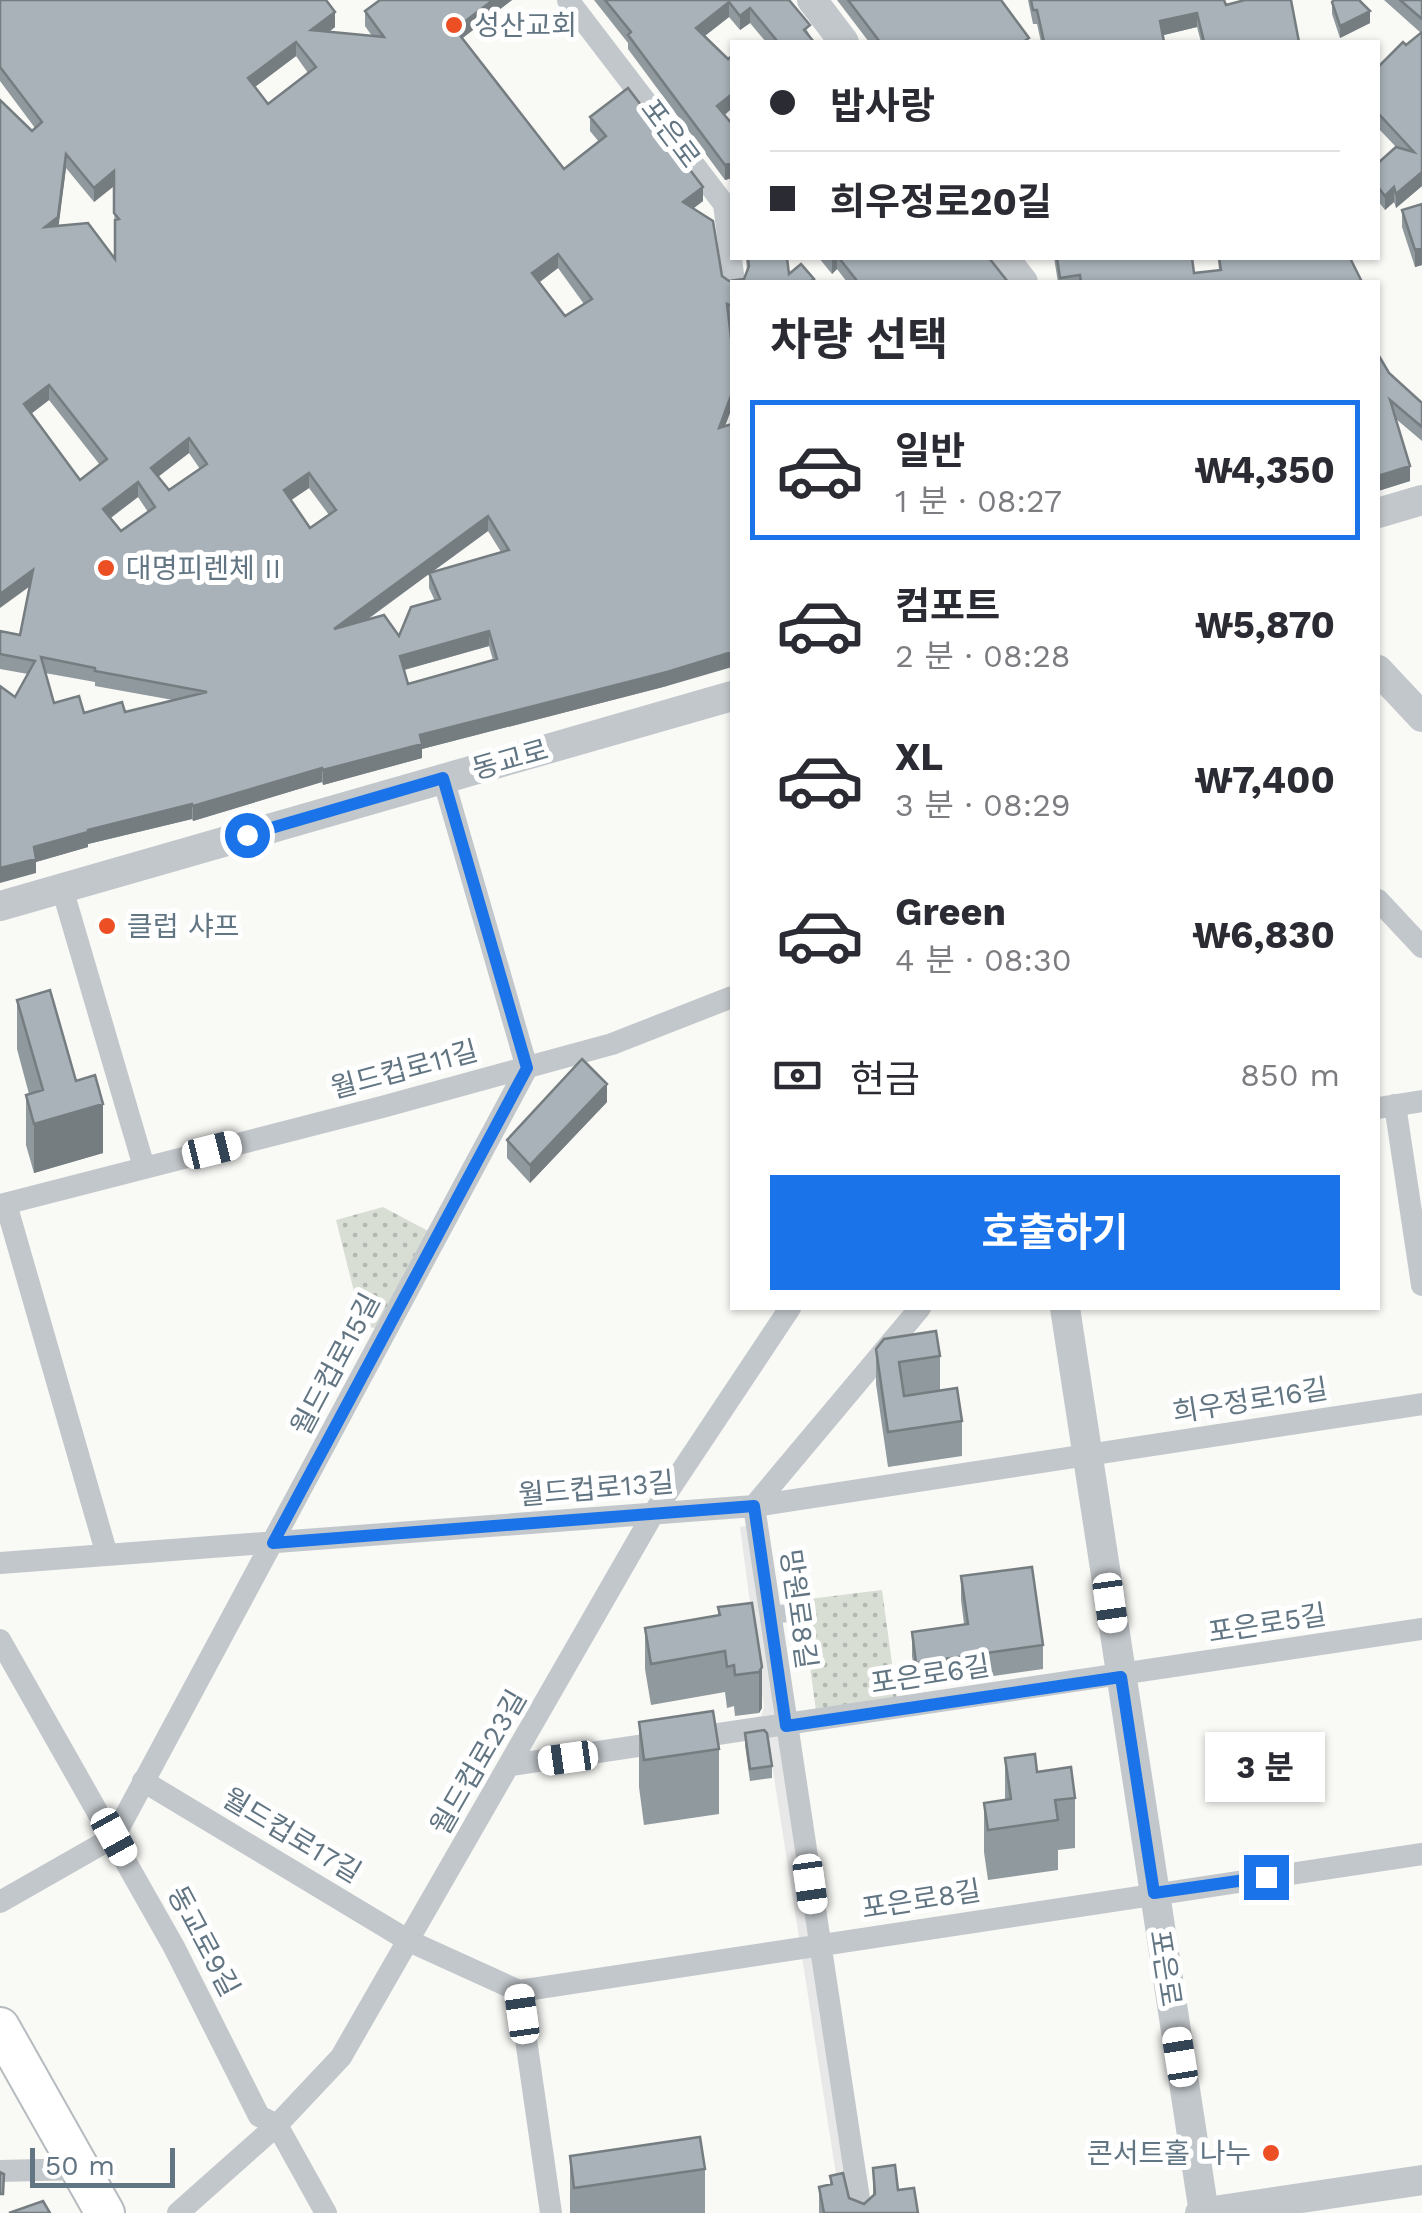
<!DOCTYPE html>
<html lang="ko">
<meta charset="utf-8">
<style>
body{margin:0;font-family:"Work Sans","Noto Sans KR",sans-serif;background:#f7f7f7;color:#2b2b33;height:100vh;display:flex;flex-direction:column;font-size:38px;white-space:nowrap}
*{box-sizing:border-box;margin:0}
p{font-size:32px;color:#7c7c81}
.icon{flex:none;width:55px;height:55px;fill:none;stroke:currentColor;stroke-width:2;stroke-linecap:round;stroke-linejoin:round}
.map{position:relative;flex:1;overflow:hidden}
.sheet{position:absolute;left:730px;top:280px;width:650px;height:1030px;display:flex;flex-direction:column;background:#fff;border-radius:0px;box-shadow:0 2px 8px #0004}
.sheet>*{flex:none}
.top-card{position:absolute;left:730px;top:40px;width:650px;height:220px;border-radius:0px;box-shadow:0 2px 8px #0004;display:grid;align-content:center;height:220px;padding:0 40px;background:#fff}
.scale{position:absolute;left:30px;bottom:25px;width:145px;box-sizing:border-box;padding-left:10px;border:5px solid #627583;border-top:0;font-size:28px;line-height:35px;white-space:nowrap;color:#627583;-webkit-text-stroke:8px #fff;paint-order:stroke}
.end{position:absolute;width:45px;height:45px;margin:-22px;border:12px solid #1a73e8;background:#fff;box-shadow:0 0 0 5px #fff}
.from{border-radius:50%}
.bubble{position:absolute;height:70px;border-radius:0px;background:#fff;box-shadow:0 2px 8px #0004;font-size:32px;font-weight:700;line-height:70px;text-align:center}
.car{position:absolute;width:30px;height:60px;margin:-30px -15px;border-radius:12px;box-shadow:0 0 8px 2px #0007;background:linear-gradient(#fff 24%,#345 0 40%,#fff 0 76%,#345 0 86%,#fff 0)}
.top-card b{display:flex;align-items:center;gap:35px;height:95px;font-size:38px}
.top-card b+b{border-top:2px solid #e1e1e2}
.top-card i{width:25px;height:25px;background:#2b2b33}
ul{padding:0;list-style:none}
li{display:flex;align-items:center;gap:30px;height:140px;margin:0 20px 15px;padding:0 20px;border:5px solid transparent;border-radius:0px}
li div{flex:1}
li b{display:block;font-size:38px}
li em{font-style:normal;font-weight:700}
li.active{border-color:#1a73e8}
li>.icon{width:90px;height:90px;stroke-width:1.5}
h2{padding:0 40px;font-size:45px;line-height:120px}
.pay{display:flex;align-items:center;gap:25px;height:110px;padding:0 40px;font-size:38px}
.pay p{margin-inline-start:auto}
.action{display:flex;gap:20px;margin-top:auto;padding:20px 40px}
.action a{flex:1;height:115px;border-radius:0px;background:#1a73e8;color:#fff;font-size:40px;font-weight:700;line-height:115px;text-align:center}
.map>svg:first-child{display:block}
.built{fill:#e7e8e7}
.park{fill:url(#park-dots)}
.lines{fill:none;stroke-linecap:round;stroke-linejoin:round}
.primary-casing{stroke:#b5bbbf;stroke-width:42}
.pedestrian{stroke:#c2c7cb;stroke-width:18}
.minor{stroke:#c2c7cb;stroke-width:22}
.tertiary{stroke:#c2c7cb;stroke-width:30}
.primary{stroke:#fff;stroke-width:38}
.wall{fill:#90999e;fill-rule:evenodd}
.shaded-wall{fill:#767d81}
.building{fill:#a8b2b8;stroke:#767d81;stroke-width:2.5;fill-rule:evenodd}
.route{stroke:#1a73e8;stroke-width:12}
.poi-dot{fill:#ec4f24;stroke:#fff;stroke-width:4}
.labels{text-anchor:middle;stroke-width:10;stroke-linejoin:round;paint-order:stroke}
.poi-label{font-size:28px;fill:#627583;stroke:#fff;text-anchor:start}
.street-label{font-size:28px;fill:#627583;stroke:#fff}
</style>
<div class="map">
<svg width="1422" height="2213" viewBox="0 0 1422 2213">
<defs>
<pattern id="park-dots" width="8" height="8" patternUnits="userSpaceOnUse" patternTransform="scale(2.5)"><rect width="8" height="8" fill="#d9ded5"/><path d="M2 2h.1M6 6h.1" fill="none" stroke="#b3b9b2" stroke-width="1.8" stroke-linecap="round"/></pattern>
</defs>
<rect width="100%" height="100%" fill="#f9f9f6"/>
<!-- built -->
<path class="built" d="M 759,1523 L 788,1705 L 873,2213 L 842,2213 L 769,1745 L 760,1721 L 764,1707 L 740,1527 Z"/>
<!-- park -->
<path class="park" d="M 383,1207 L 430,1232 L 379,1328 L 363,1327 L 336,1220 Z
M 882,1590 L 897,1700 L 816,1711 L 801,1600 Z"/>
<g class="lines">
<!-- primary casing -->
<g class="primary-casing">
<path id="primary" d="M 0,2027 L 105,2213"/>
</g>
<!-- pedestrian -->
<path class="pedestrian" d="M 770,1614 L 803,1613"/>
<!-- minor -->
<path class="minor" d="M 568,0 L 724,204 L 734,282
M 62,888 L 144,1167
M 1378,900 L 1422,947
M 1395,1105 L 1422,1285
M 1378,1108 L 1422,1101
M 6,1204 L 107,1555
M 0,1205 L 382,1107 L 612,1044 L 732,997
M 0,1563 L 754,1506 L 1422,1404
M 0,1640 L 174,1947 L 259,2116 L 277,2125 L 326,2213
M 511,1765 L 1422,1629
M 143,1781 L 409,1941 L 519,1991 L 551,2213
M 0,1902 L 114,1837 L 527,1068 L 443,778
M 519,1991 L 1422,1854
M 0,2171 L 80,2169
M 178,2213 L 277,2125 L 341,2057 L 653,1514 L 790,1308
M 861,2213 L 754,1506 L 920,1308"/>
<!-- tertiary -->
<path class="tertiary" d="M 812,0 L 844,42
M 1004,258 L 1023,282
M 1378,513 L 1422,500
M 1378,670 L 1422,717
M 0,906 L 732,696
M 1065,1308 L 1204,2213
M 1200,2213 L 1422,2180"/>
<!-- primary -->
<use href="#primary" class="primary"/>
</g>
<!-- wall -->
<path class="wall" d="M 0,0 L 335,27 L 329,32 L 372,36 L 365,26 L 365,11 L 380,0 L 512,0 L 462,38 L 564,169 L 599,142 L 590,131 L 590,117 L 703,201 L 694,208 L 722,276 L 729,281 L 744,279 L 747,270 L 746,258 L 787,258 L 789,274 L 814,282 L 732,282 L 732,320 L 729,320 L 725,426 L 667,686 L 422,749 L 422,758 L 323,785 L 322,782 L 193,821 L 192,819 L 88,844 L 88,847 L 36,862 L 36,873 L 15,697 L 28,674 L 0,669 L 0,631 L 20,635 L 30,587 L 32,131 L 35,128 L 0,81 ZM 296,56 L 308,73 L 268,104 L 255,87 ZM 66,168 L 94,202 L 114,186 L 115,259 L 58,226 ZM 558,268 L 584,304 L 565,316 L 539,282 ZM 49,400 L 100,465 L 80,480 L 31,414 ZM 189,453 L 200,469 L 169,490 L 158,477 ZM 309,488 L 329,515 L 310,528 L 291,500 ZM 138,497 L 148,512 L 121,531 L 111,518 ZM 488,531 L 501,552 L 431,573 ZM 429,574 L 429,588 L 435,601 L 399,636 L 367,620 ZM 489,646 L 493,660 L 408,684 L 404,670 ZM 45,673 L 95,682 L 95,686 L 173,700 L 125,712 L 84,713 L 54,703 Z
M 594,0 L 789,0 L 814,42 L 766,42 L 750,23 L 740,30 L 729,17 L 704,36 L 728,59 L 732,56 L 732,108 L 725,115 L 732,125 L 732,178 L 725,180 L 628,49 L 628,43 Z
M 837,0 L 1001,0 L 1029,42 L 869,42 Z
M 1028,0 L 1224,0 L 1226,5 L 1299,42 L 1201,42 L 1197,27 L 1163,35 L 1164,42 L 1041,42 L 1037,24 L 1033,24 Z
M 1384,0 L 1422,0 L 1422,186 L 1396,208 L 1394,202 L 1385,210 L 1378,201 L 1378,163 L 1396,147 L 1378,128 L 1378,67 L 1421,33 Z
M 1332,2 L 1370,23 L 1340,38 L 1332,14 Z
M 1422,204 L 1422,265 L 1415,267 L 1402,227 L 1402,210 Z
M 819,258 L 989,258 L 1008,282 L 847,282 L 837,269 L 832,274 Z
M 1054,258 L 1192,258 L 1194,273 L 1219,270 L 1218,258 L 1350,258 L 1362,282 L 1058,282 Z
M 1378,356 L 1389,373 L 1422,403 L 1422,441 L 1396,419 L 1410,481 L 1378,491 Z
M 17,1000 L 76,1081 L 103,1153 L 34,1173 L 26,1145 L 26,1095 L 29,1094 L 17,1049 Z
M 607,1102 L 530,1183 L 507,1158 L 507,1140 Z
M 876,1349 L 940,1356 L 940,1390 L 962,1421 L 962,1456 L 888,1467 L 876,1384 Z
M 961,1576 L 1043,1645 L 1043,1669 L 916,1687 L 912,1656 L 912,1632 L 964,1624 L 961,1600 Z
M 718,1607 L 762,1667 L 762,1708 L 759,1713 L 735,1716 L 734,1706 L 727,1708 L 725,1692 L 651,1705 L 645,1669 L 645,1628 L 718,1615 Z
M 639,1722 L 719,1749 L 719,1814 L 644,1825 L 639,1787 Z
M 745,1733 L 772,1766 L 772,1778 L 750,1781 L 745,1745 Z
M 1005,1758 L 1037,1772 L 1075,1798 L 1075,1848 L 1058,1850 L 1058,1870 L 988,1880 L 984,1852 L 984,1803 L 1005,1800 Z
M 570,2156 L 705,2169 L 705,2213 L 570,2213 Z
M 873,2168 L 898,2190 L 918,2213 L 819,2213 L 819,2187 L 830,2185 L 830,2176 L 849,2198 L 864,2204 L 873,2195 Z"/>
<!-- shaded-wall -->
<path class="shaded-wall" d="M 493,0 L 512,0 L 455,44 L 455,29 Z
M 729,2 L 729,17 L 696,43 L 696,28 Z
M 750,8 L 750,23 L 740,30 L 740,16 Z
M 1370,11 L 1370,23 L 1340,38 L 1340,26 Z
M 335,12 L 335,27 L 311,45 L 311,30 Z
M 1197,13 L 1197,27 L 1160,36 L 1160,21 Z
M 296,42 L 296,56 L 248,92 L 248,78 Z
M 732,94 L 732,108 L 717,121 L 717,106 Z
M 66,154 L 66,168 L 58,231 L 45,227 Z
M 732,163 L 732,178 L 725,180 L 725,165 Z
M 114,171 L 114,186 L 94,202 L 94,188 Z
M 1422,172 L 1422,186 L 1396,208 L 1396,194 Z
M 703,187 L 703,201 L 683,216 L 683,202 Z
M 1394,187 L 1394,202 L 1385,210 L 1385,196 Z
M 1422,248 L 1422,265 L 1415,267 L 1415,250 Z
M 558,254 L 558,268 L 532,288 L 532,273 Z
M 833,258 L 837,258 L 837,269 L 832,274 L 832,259 Z
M 49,385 L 49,400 L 24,419 L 24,404 Z
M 732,393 L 732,408 L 719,442 L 719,428 Z
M 189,438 L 189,453 L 151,482 L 151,468 Z
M 1410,466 L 1410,481 L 1378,491 L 1378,476 Z
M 309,473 L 309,488 L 284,505 L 284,490 Z
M 138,482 L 138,497 L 103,523 L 103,509 Z
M 488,516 L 488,531 L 334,643 L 334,629 Z
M 33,570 L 33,584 L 0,608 L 0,594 Z
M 489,631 L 489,646 L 400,671 L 400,656 Z
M 732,652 L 732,667 L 667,686 L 422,749 L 422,758 L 323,785 L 323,770 L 420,735 Z
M 322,768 L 322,782 L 193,821 L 193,806 Z
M 192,804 L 192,819 L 88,844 L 88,847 L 36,862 L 36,873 L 0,883 L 0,868 L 34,847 L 88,830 Z
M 607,1084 L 607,1102 L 530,1183 L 530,1165 Z
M 103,1104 L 103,1153 L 34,1173 L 34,1124 Z
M 762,1667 L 762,1708 L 759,1713 L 759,1672 Z"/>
<!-- building -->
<path class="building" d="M 0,0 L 326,0 L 335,12 L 311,30 L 384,37 L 365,11 L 380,0 L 493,0 L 455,29 L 564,169 L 606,136 L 590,117 L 628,88 L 703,187 L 683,202 L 713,221 L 722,276 L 729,281 L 744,279 L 749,266 L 748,258 L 787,258 L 789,274 L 801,264 L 814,279 L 809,282 L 732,282 L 732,306 L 727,304 L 732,346 L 732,393 L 719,428 L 732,424 L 732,652 L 667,672 L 420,735 L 422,744 L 323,770 L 322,768 L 193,806 L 192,804 L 88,830 L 88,832 L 34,847 L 36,859 L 0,868 L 0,686 L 15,697 L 35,661 L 0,654 L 0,631 L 20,635 L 33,570 L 0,594 L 0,100 L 32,131 L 42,122 L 0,67 ZM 296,42 L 316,67 L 268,104 L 248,78 ZM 66,154 L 94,188 L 114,171 L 114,213 L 119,219 L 115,220 L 115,259 L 88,223 L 45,227 L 58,217 ZM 558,254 L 592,299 L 565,316 L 532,273 ZM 49,385 L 107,459 L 80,480 L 24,404 ZM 189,438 L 207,464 L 169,490 L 151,468 ZM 309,473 L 336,510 L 310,528 L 284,490 ZM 138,482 L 155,507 L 121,531 L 103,509 ZM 488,516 L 509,550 L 429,573 L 440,599 L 411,607 L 399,636 L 384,615 L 334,629 ZM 489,631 L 497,659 L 408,684 L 400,656 ZM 41,657 L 95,668 L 95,671 L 207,692 L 125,712 L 122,702 L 84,713 L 79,696 L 54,703 Z
M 605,0 L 789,0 L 810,25 L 804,30 L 814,42 L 778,42 L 750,8 L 740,16 L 729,2 L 696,28 L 728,59 L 732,56 L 732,94 L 717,106 L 732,124 L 732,163 L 725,165 L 628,35 L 631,32 Z
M 848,0 L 1001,0 L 1029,38 L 1023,42 L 880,42 Z
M 1031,0 L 1224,0 L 1226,5 L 1245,0 L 1291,0 L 1299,42 L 1204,42 L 1197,13 L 1160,21 L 1164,42 L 1044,42 L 1037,10 L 1033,10 Z
M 1334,0 L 1359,0 L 1370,11 L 1340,26 L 1332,2 Z
M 1400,0 L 1422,0 L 1422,19 Z
M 1422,32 L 1422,172 L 1396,194 L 1394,187 L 1385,196 L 1378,187 L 1378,163 L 1396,147 L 1414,152 L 1378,113 L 1378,67 L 1403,42 L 1406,45 Z
M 1422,204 L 1422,248 L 1415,250 L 1402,210 Z
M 839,258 L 989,258 L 1008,282 L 858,282 Z
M 1057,258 L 1192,258 L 1194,273 L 1221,270 L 1219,258 L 1350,258 L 1362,282 L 1081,282 L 1080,275 L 1060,278 Z
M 1379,356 L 1389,373 L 1422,403 L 1422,427 L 1390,400 L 1410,466 L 1378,476 Z
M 50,990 L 76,1081 L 95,1075 L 103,1104 L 34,1124 L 26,1095 L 43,1090 L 17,1000 Z
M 582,1059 L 607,1084 L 530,1165 L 507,1140 Z
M 936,1331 L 940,1356 L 899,1362 L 904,1396 L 957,1388 L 962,1421 L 888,1432 L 876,1349 L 884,1339 Z
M 1032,1567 L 1043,1645 L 916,1663 L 912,1632 L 968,1624 L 961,1576 Z
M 752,1603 L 762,1667 L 759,1672 L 735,1675 L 734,1665 L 727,1667 L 725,1651 L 651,1664 L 645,1628 L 720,1615 L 718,1607 Z
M 713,1711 L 719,1749 L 644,1760 L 639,1722 Z
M 764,1730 L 767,1733 L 772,1766 L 750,1769 L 745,1733 Z
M 1035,1754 L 1037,1772 L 1071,1767 L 1075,1798 L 1055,1800 L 1058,1820 L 988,1830 L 984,1803 L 1011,1799 L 1005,1758 Z
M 700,2137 L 705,2169 L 574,2188 L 570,2156 Z
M 895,2165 L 898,2190 L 914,2188 L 918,2213 L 824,2213 L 819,2187 L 832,2184 L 830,2176 L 843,2173 L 849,2198 L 864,2204 L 875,2194 L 873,2168 Z
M 0,2172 L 4,2174 L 3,2194 L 0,2194 Z
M 43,2201 L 50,2213 L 9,2213 Z"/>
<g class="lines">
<!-- route -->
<path class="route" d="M 247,835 L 443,778 L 527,1068 L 273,1543 L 754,1506 L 786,1726 L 1121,1677 L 1154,1893 L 1266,1877"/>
</g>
<!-- markers -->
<g class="poi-dot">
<circle cx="454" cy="25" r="10"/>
<circle cx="106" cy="568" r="10"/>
<circle cx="107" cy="926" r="10"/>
<circle cx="1271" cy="2153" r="10"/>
</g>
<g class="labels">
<!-- poi labels -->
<g class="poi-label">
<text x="474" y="35">성산교회</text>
<text x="126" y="578">대명피렌체 II</text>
<text x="127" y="936">클럽 샤프</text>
<text x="1251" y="2163" text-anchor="end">콘서트홀 나누</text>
</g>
<!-- street labels -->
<g class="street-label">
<text transform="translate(671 133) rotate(53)" y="10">포은로</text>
<text transform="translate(510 759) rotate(-16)" y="10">동교로</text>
<text transform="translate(404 1069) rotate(-15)" y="10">월드컵로11길</text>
<text transform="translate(335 1364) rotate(-62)" y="10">월드컵로15길</text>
<text transform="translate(1250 1400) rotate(-9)" y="10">희우정로16길</text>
<text transform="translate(596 1488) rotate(-5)" y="10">월드컵로13길</text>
<text transform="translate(799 1609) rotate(82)" y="10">망원로8길</text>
<text transform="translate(1267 1623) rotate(-9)" y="10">포은로5길</text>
<text transform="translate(930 1674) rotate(-9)" y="10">포은로6길</text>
<text transform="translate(478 1762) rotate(-60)" y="10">월드컵로23길</text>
<text transform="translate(292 1835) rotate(31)" y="10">월드컵로17길</text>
<text transform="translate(921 1899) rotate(-9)" y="10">포은로8길</text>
<text transform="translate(204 1941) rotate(62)" y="10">동교로9길</text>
<text transform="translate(1166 1968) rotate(81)" y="10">포은로</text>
</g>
</g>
</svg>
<div class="scale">50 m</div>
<i class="end from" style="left:247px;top:835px"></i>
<i class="end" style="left:1266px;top:1877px"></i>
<div class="bubble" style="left:1205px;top:1732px;width:120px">3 분</div>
<i class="car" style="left:212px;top:1150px;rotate:76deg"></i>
<i class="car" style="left:1110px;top:1603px;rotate:172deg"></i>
<i class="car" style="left:568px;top:1758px;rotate:262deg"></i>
<i class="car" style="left:114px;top:1837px;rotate:151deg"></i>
<i class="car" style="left:810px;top:1884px;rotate:172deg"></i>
<i class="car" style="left:522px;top:2014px;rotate:352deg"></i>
<i class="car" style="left:1180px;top:2057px;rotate:351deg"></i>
<div class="top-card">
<b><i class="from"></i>밥사랑</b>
<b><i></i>희우정로20길</b>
</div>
<section class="sheet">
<h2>차량 선택</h2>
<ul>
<li class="active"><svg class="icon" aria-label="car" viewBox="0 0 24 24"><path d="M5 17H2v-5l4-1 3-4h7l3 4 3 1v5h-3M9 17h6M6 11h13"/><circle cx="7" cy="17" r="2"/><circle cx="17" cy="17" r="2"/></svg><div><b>일반</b><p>1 분 · 08:27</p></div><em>₩4,350</em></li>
<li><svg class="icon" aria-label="car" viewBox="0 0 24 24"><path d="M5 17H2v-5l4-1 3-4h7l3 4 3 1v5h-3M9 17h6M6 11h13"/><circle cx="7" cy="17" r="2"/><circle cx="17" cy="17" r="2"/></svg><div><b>컴포트</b><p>2 분 · 08:28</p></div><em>₩5,870</em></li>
<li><svg class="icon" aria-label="car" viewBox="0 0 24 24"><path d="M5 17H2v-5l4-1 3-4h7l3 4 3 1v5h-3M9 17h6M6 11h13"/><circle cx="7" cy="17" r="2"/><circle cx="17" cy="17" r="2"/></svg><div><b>XL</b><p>3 분 · 08:29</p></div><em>₩7,400</em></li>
<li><svg class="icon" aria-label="car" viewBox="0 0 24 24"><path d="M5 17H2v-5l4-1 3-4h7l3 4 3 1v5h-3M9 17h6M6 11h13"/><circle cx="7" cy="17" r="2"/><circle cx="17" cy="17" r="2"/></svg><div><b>Green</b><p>4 분 · 08:30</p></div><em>₩6,830</em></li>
</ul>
<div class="pay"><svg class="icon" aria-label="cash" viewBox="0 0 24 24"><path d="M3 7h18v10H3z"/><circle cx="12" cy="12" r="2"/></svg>현금<p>850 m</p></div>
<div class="action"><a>호출하기</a></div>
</section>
</div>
